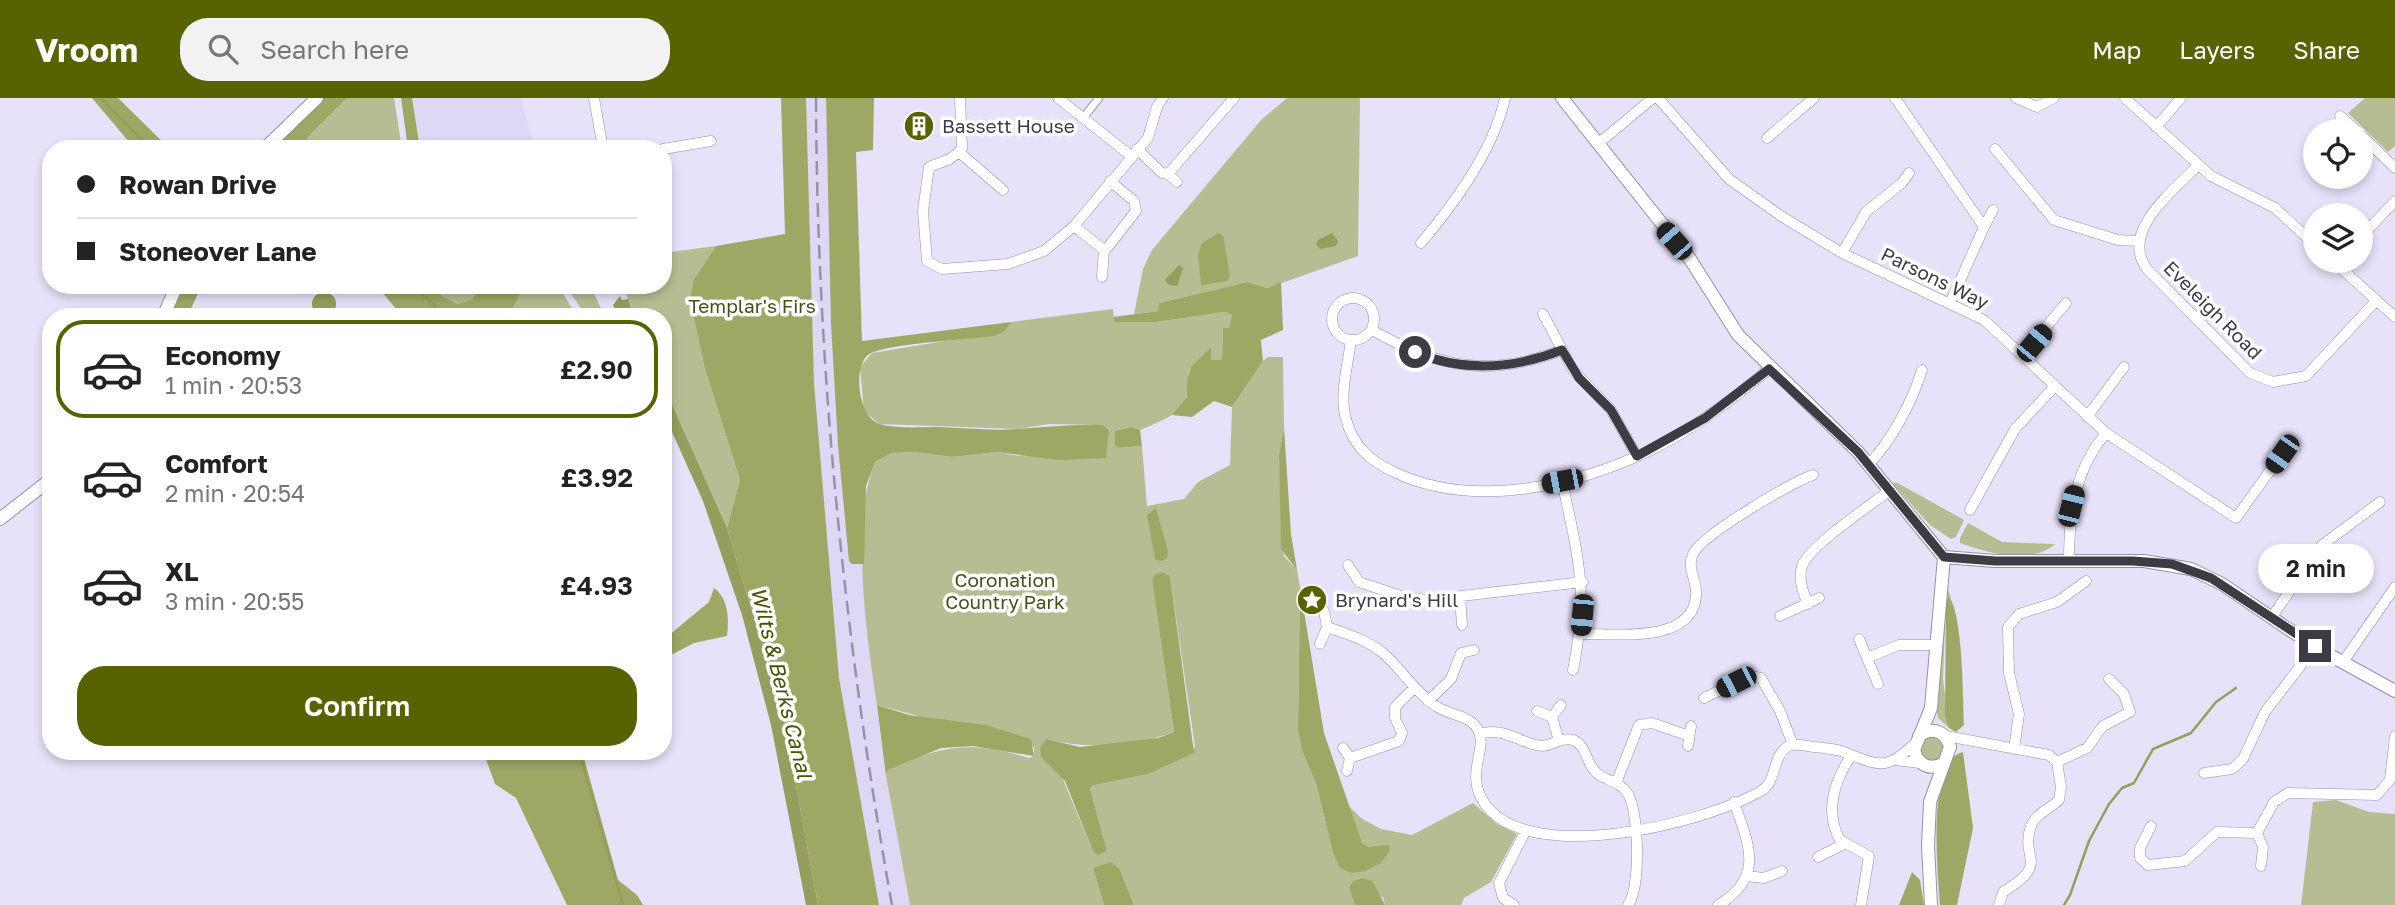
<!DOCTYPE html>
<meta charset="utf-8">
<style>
body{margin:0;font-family:"Golos Text",sans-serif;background:#f2f2f2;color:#222;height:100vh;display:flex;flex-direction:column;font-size:26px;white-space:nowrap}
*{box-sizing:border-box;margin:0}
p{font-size:23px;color:#767676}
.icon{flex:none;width:38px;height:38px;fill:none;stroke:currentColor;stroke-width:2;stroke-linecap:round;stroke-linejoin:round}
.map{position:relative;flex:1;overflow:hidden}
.details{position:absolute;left:42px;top:210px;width:630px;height:452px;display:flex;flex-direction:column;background:#fff;border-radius:28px;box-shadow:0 4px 10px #0003}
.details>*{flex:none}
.top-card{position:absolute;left:42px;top:42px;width:630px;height:154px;border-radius:28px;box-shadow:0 4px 10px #0003;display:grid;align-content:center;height:154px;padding:0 35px;background:#fff}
.tools{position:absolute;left:2303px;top:21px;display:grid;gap:14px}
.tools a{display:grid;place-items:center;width:70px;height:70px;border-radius:50%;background:#fff;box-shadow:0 4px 10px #0003;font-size:35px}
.end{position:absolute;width:32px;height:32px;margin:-16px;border:9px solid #3d3b44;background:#fff;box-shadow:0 0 0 4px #fff}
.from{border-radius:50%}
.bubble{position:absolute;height:49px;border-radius:24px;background:#fff;box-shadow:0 4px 10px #0003;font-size:23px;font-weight:600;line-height:49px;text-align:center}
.car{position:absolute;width:21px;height:42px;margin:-21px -10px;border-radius:9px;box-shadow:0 0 5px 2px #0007;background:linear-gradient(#222 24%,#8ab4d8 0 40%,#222 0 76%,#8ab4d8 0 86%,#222 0)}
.top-card b{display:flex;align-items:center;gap:24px;height:66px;font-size:26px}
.top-card b+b{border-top:2px solid #e0e0e0}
.top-card i{width:18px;height:18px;background:#222}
ul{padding:12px 0 0;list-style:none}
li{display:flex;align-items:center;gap:21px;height:98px;margin:0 14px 10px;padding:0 21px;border:4px solid transparent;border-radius:28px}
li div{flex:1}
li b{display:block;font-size:26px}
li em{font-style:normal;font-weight:600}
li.selected{border-color:#596200}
li>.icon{width:63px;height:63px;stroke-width:1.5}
.primary-button{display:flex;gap:14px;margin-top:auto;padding:14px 35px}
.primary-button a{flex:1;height:80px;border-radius:28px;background:#596200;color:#fff;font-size:28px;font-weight:600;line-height:80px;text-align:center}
header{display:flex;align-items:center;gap:42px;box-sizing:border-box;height:98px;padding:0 35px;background:#596200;color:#fff}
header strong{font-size:33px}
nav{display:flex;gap:38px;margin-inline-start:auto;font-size:24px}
.search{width:490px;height:63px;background:#f2f2f2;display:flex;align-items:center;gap:18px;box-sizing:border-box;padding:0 24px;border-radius:28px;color:#767676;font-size:26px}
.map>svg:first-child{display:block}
.built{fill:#dfd7f6}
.green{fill:#b6bd92;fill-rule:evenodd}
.forest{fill:#9ea865}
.water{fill:#959e5c}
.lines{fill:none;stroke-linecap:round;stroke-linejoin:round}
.stream{stroke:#959e5c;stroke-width:2.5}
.pedestrian-casing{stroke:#9590a5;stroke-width:9}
.minor-casing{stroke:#9590a5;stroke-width:11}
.tertiary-casing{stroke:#9590a5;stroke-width:14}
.pedestrian{stroke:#fff;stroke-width:7}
.minor{stroke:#fff;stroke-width:10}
.tertiary{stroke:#fff;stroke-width:12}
.rail{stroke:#9793a4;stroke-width:2.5;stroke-dasharray:14 7;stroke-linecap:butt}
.route{stroke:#3d3b44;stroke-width:9}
.labels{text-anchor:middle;stroke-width:7;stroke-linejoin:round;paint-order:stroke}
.poi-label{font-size:19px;fill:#3d3b44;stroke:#fff;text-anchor:start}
.street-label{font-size:19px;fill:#3d3b44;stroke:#fff}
.park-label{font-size:19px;fill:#484e1c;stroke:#fff}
.water-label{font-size:21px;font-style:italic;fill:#4c5301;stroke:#fff}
</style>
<header>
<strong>Vroom</strong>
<div class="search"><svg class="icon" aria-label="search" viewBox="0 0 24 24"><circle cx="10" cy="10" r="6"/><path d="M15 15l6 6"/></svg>Search here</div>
<nav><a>Map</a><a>Layers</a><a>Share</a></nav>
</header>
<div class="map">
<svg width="2395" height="807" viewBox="0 0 2395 807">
<rect width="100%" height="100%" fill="#e7e2f9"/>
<!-- built -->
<path class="built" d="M 412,0 L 521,0 L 535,51 L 420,51 Z
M 806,0 L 826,0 L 831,226 L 845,428 L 852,466 L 864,466 L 873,577 L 886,678 L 910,807 L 879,807 L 839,580 L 814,285 Z"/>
<!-- green -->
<path class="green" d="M 347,0 L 394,0 L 402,51 L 301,51 L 308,39 Z
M 1287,0 L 1360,0 L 1358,158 L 1268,190 L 1247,184 L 1159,205 L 1158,213 L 1134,216 L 1143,171 L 1152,152 L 1261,22 Z
M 2365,0 L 2395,0 L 2395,48 L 2388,54 L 2348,15 Z
M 716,148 L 694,181 L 706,274 L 740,382 L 727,430 L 663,286 L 663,219 L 634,219 L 623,187 L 663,187 L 663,155 Z
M 430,187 L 483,187 L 472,201 L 458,206 L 442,198 Z
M 525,187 L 558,187 L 577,219 L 508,219 Z
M 565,187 L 590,187 L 605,219 L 587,219 Z
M 1113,211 L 1114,223 L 1156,224 L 1225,214 L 1233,217 L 1229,230 L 1223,230 L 1222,262 L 1211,262 L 1210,250 C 1202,259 1190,267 1187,280 C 1186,286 1189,292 1187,297 C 1183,317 1156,325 1140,332 L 1133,329 L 1118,350 L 1142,348 L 1147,408 L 1184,401 L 1198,384 L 1230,367 L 1232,309 L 1263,263 L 1268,259 L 1283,259 L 1284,330 L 1279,356 L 1284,458 L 1297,472 L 1300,489 L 1298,633 L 1302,653 L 1316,685 L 1333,755 L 1369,749 L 1362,745 L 1346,705 L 1361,720 L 1381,731 L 1412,737 L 1473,705 L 1497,726 L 1517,736 L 1491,784 L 1464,800 L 1461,807 L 1385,807 L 1383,799 L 1349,790 L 1355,807 L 1134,807 L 1120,772 L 1093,770 L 1104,807 L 910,807 L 886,678 L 888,672 C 942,647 971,642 1029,660 L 1034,658 L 1034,649 L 877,607 C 867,541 850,425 875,364 L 892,355 L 914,354 L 953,359 L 997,354 L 1020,358 L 1109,332 L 1103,327 L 1049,326 L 1018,331 L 879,326 L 864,313 L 860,269 L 872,255 L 1005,233 L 1011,224 ZM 1170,478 L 1195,649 L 1148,676 L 1093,686 L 1090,690 L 1107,753 L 1093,753 L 1046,641 C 1087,652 1134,648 1174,634 L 1152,482 Z
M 1896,384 L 1964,422 L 1956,439 L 1951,441 L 1930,427 L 1893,386 Z
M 1968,425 L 2002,444 L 2055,446 C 2031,467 1987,455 1960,445 L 1960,440 Z
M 1946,486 L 1951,500 L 1946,502 L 1943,581 L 1949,630 L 1938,620 L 1936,611 Z
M1920 651a12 12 0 1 1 24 0a12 12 0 1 1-24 0Z
M 2336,702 L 2369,714 L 2395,716 L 2395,807 L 2301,807 L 2313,704 Z"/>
<!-- forest -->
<path class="forest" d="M 92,0 L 118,0 L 170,51 L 135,51 Z
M 322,0 L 347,0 L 308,39 L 301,51 L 272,51 Z
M 401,0 L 412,0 L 420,51 L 408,51 Z
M 781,0 L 806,0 L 814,285 L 839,580 L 879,807 L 818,807 L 783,616 L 727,430 L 740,382 L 706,274 L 690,201 L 694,181 L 716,148 L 785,136 Z
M 826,0 L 874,0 L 873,52 L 856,54 L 862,243 L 1011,224 L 1005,233 L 994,238 C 972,241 881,246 868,257 C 852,270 859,321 880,326 C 897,331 920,329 938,329 C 964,330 992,333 1018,331 C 1047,329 1074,326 1103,327 L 1109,332 L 1106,360 L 1058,362 L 997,354 L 953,359 L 914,354 L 892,355 L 875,364 L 866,388 L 864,466 L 852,466 L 849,463 L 838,347 L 831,226 Z
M 1219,135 L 1223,138 L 1230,178 L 1227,183 L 1201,187 L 1198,157 L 1202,145 Z
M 1247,184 L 1268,190 L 1281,184 L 1283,232 L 1261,242 L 1263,263 L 1232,309 L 1214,303 L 1192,319 L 1172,317 L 1187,299 L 1187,280 L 1192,268 L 1211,249 L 1211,262 L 1222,262 L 1223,230 L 1229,230 L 1232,217 L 1225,214 L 1156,224 L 1114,224 L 1113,219 L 1158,213 L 1159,205 Z
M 181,187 L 202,187 L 187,219 L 167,219 Z
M 376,187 L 430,187 L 442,198 L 458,206 L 472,201 L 483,187 L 525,187 L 508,219 L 403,219 Z
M 1133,329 L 1140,332 L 1142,348 L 1118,350 L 1115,347 L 1115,333 Z
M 1284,330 L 1291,436 L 1297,472 L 1281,451 L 1279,356 Z
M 1156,410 L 1168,453 L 1167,460 L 1161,463 L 1155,461 L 1147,417 Z
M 1163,475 L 1170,478 L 1194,655 L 1148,676 L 1093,687 L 1090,690 L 1107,753 L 1098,757 L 1093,753 L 1065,683 L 1041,659 L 1040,650 L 1046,641 L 1080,649 L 1158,640 L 1174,634 L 1152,482 L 1155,476 Z
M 1300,489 L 1324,635 L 1362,745 L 1369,749 L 1389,747 L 1390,753 L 1381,765 L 1365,773 L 1351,775 L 1340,770 L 1333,755 L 1316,685 L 1302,653 L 1298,633 Z
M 714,490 C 729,501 729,522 727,538 L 694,545 L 665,560 L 663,542 L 709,504 Z
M 1949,499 C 1963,516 1963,602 1964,627 L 1956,634 L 1949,630 L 1945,618 L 1946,502 Z
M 877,607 L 909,617 L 985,627 L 1031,641 L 1034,658 L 973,648 L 941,650 L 888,672 L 886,678 Z
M 483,653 L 582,653 L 618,782 L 637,797 L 643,807 L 567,807 L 516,700 L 495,686 Z
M 1963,654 L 1973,730 L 1957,807 L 1940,807 C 1938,776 1926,662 1963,654 Z
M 1111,764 L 1120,772 L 1134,807 L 1104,807 L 1093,770 Z
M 1912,774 L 1920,782 L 1924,807 L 1899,807 Z
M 1364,780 L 1373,784 L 1385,807 L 1355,807 L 1349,790 L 1353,783 Z"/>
<!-- water -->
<path class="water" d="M 1332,135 L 1338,143 L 1336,148 L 1320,151 L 1316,147 L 1318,142 Z
M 1179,167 L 1183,170 L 1177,188 L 1169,187 L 1165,182 Z
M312 206a12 12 0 1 1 24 0a12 12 0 1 1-24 0Z
M 620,198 L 622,202 L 628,201 L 634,219 L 619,219 L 613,207 Z
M 663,286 L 727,430 L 783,616 L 818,807 L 806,807 L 771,627 L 742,517 L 703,403 L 663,314 Z"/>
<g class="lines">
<!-- stream -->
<path class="stream" d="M 101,0 L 151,51
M 413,187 L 446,219
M 579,653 L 623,807
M 2064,807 L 2070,797 L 2089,743 L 2109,706 L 2122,690 L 2134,685 L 2153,651 L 2191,635 L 2216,604 L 2236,590"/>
<!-- pedestrian casing -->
<g class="pedestrian-casing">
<path id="pedestrian" d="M 1083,20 L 1099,0"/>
</g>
<!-- minor casing -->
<g class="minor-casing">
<path id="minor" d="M 594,0 L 603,51
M 960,0 L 962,51 L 950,61 L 929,69 L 923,113 L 927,163 L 942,171 L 1008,166 L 1044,153 L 1074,128 L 1148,40 L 1157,9 L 1163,0
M 1058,0 L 1131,58
M 1658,0 L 1729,81 L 1781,118 L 1842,155 L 1984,222 L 2106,335 L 2236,420 L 2282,356
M 1895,0 L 1984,129 L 1950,205
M 2016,0 L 2037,9 L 2054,0
M 2125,0 L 2211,78 L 2275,110 L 2315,147
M 2340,18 L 2357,33
M 2156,29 L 2181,0
M 2361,37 L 2395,70
M 1767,40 L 1814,0
M 1599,45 L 1653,0
M 663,51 L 711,43
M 1137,51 L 1162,75 L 1168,76 L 1234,0
M 1995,51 L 2054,122 L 2118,142 L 2138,143
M 960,55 L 1003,92
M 2198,67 C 2174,93 2119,133 2147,171 L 2250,275 L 2273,284 L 2306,278 L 2376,203
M 1168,76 L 1177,84
M 1074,128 L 1104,152 L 1108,149 L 1136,113 L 1134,103 L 1110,83
M 1984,129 L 1993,112
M 2361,139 L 2395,103
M 1421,145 C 1454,106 1494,51 1505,0
M 1842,155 L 1866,114 L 1902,85 L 1909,75
M 2333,163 L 2395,219
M 1102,179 L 1104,152
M1332 221a21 21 0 1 1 42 0a21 21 0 1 1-42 0Z
M 1543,216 L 1573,272 L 1611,312 L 1637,358
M 1372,232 C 1438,270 1489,280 1562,252
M 1351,242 C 1348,267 1339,297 1346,321 C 1353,348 1370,363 1394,374 C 1473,412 1576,388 1651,352 C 1694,331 1733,301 1769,271
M 2023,257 L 2066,205
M 2087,319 L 2124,269
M 1869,366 C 1892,342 1912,304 1922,272
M 1562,383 C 1578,458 1589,494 1573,572
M 1970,412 L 2015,331 L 2055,288
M 2069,463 C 2069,416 2074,373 2106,335
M 1348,467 L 1359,484 L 1404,499 L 1427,502 L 1583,484
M 1460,499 L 1462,527
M 1808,506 C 1803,495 1798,480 1802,468 C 1810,447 1871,407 1890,392
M 1324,513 L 1327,529 C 1347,536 1368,542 1384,556 C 1403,573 1415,594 1436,608 C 1448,617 1469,617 1477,630 C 1490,650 1463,675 1485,706 C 1530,769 1705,725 1761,693 C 1777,684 1772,659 1787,649 C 1793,645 1801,647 1807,648 C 1819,650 1833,650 1844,654 C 1878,667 1885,674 1914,646
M 1780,518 L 1819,500
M 2271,520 L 2321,448 L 2380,404
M 1581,536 C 1614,535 1692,547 1696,498 C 1698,483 1686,471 1693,456 C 1702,437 1790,385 1813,377
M 1859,541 L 1867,560 L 1899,547 L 1937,547
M 1320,546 L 1327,529
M 1867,560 L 1878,586
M 2343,564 L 2395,489
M 1704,600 L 1750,578 L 1761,580 L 1780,613 L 1793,647
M 1428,603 L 1451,581 L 1461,555 L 1474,552
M 1537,613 L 1552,619
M 1480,636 C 1501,629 1516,642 1536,647 C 1550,651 1560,638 1573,642 C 1586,647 1586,663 1594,672 C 1603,684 1619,681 1628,696 C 1639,715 1641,789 1628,807
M 1946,638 L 2049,657 L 2057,664 L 2061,689 L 2059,702 C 2050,711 2036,715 2031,728 C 2019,762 2052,764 2003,794 L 1999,807
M 1559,643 L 1552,619 L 1561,607
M 1688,648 L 1691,628
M 1343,650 L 1350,660 L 1399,643 L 1402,635 L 1395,620 L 1395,609 L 1414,590
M 2014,651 L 2019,616 L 2009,575 L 2008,529 L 2019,516 L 2057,504 L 2086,483
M 1851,658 C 1834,684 1824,713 1840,742 L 1869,758 L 1861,807
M 1895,662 L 1920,665
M 2057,664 L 2087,650 L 2103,628 L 2130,614 L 2124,596 L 2109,581
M 1347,673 L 1350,660
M 2204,675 L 2232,671 L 2243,661 L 2265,614 L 2315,549
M 1617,683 L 1639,627 L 1652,625 L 1689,638
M 2151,728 L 2140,750 L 2140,760 L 2148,767 L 2185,763 L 2217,734 L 2257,735 L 2274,704 L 2288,695 L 2377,697 L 2390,682 L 2395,638
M 2257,735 L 2263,749 L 2261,768
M 1818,759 L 1844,746
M 1746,778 L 1764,780 L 1782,773
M 1514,807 L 1503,800 L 1499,785 L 1526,732
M 1718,807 C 1766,779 1748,745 1734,704"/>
</g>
<!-- tertiary casing -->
<g class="tertiary-casing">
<path id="tertiary" d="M 1562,0 L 1690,161 L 1738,237 L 1858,354 L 1944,459
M 264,51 L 317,0
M 163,219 L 177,187
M 0,421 L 51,381
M 1944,459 L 1995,463 L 2144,463 L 2191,471 L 2222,486 L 2315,549 L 2395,593
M 1919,638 C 1932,628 1946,633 1950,649 L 1930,704 L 1928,748 L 1931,807
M 1944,665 C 1931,673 1918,668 1914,652 L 1931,610 L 1944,459"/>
</g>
<!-- pedestrian -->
<use href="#pedestrian" class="pedestrian"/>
<!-- minor -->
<use href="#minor" class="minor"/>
<!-- tertiary -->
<use href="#tertiary" class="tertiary"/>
<!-- rail -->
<path class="rail" d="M 816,0 C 817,271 844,541 892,807"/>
</g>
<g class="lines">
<!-- route -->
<path class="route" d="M 1415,254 C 1464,275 1513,271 1562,252 L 1579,280 L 1611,312 L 1637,358 L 1705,320 L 1769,271 L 1858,354 L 1944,459 L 1995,463 L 2133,463 L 2172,466 L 2211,480 L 2315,548"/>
</g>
<!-- icons -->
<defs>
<g id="building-disc" transform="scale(1.575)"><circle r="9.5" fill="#596200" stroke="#fff"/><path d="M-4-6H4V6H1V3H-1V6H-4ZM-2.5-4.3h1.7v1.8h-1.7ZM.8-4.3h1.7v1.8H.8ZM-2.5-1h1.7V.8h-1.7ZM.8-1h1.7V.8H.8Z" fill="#fff"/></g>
<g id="sight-disc" transform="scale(1.575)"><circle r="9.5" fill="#596200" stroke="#fff"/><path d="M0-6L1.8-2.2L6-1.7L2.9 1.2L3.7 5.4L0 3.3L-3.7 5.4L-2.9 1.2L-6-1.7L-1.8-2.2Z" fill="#fff"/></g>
</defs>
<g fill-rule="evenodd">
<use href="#building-disc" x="919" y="28"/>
<use href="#sight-disc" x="1312" y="502"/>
</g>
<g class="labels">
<!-- poi labels -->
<g class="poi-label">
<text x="942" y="35">Bassett House</text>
<text x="1335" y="509">Brynard's Hill</text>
</g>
<!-- street labels -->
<g class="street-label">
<text transform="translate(1935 180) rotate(26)" y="7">Parsons Way</text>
<text transform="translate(2213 212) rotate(45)" y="7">Eveleigh Road</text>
</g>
<!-- park labels -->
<g class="park-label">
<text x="752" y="215">Templar's Firs</text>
<text x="1005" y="489">Coronation<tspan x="1005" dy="22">Country Park</tspan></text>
</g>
<!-- water labels -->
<g class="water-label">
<text transform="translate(781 585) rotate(76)" y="7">Wilts &amp; Berks Canal</text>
</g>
</g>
</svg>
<div class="tools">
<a><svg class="icon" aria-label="locate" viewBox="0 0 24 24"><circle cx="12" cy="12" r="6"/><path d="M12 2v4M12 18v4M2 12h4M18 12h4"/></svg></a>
<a><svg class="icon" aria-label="layers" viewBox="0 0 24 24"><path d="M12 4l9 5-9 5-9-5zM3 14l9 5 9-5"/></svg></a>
</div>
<i class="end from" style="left:1415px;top:254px"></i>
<i class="end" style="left:2315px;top:548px"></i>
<div class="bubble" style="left:2258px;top:446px;width:116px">2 min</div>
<i class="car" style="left:1674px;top:143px;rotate:319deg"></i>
<i class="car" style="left:2034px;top:245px;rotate:40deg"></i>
<i class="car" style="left:2282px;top:356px;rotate:215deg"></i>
<i class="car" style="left:1562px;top:383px;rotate:259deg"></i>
<i class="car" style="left:2071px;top:408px;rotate:14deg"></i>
<i class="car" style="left:1582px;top:517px;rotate:185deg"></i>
<i class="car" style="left:1736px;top:584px;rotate:243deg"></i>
<div class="top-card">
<b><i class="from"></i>Rowan Drive</b>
<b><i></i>Stoneover Lane</b>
</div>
<section class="details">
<ul>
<li class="selected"><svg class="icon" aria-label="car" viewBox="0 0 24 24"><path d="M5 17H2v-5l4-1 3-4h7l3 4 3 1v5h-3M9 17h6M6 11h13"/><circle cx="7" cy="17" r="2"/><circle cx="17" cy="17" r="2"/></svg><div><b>Economy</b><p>1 min · 20:53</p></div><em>£2.90</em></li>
<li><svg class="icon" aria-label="car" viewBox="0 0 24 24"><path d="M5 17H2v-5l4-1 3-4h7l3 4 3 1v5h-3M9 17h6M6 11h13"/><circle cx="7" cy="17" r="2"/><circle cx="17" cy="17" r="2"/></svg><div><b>Comfort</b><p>2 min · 20:54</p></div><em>£3.92</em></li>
<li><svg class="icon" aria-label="car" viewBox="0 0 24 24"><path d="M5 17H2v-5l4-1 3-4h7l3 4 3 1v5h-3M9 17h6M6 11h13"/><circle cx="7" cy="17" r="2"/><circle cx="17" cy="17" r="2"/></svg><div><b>XL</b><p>3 min · 20:55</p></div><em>£4.93</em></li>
</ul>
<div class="primary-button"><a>Confirm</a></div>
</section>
</div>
